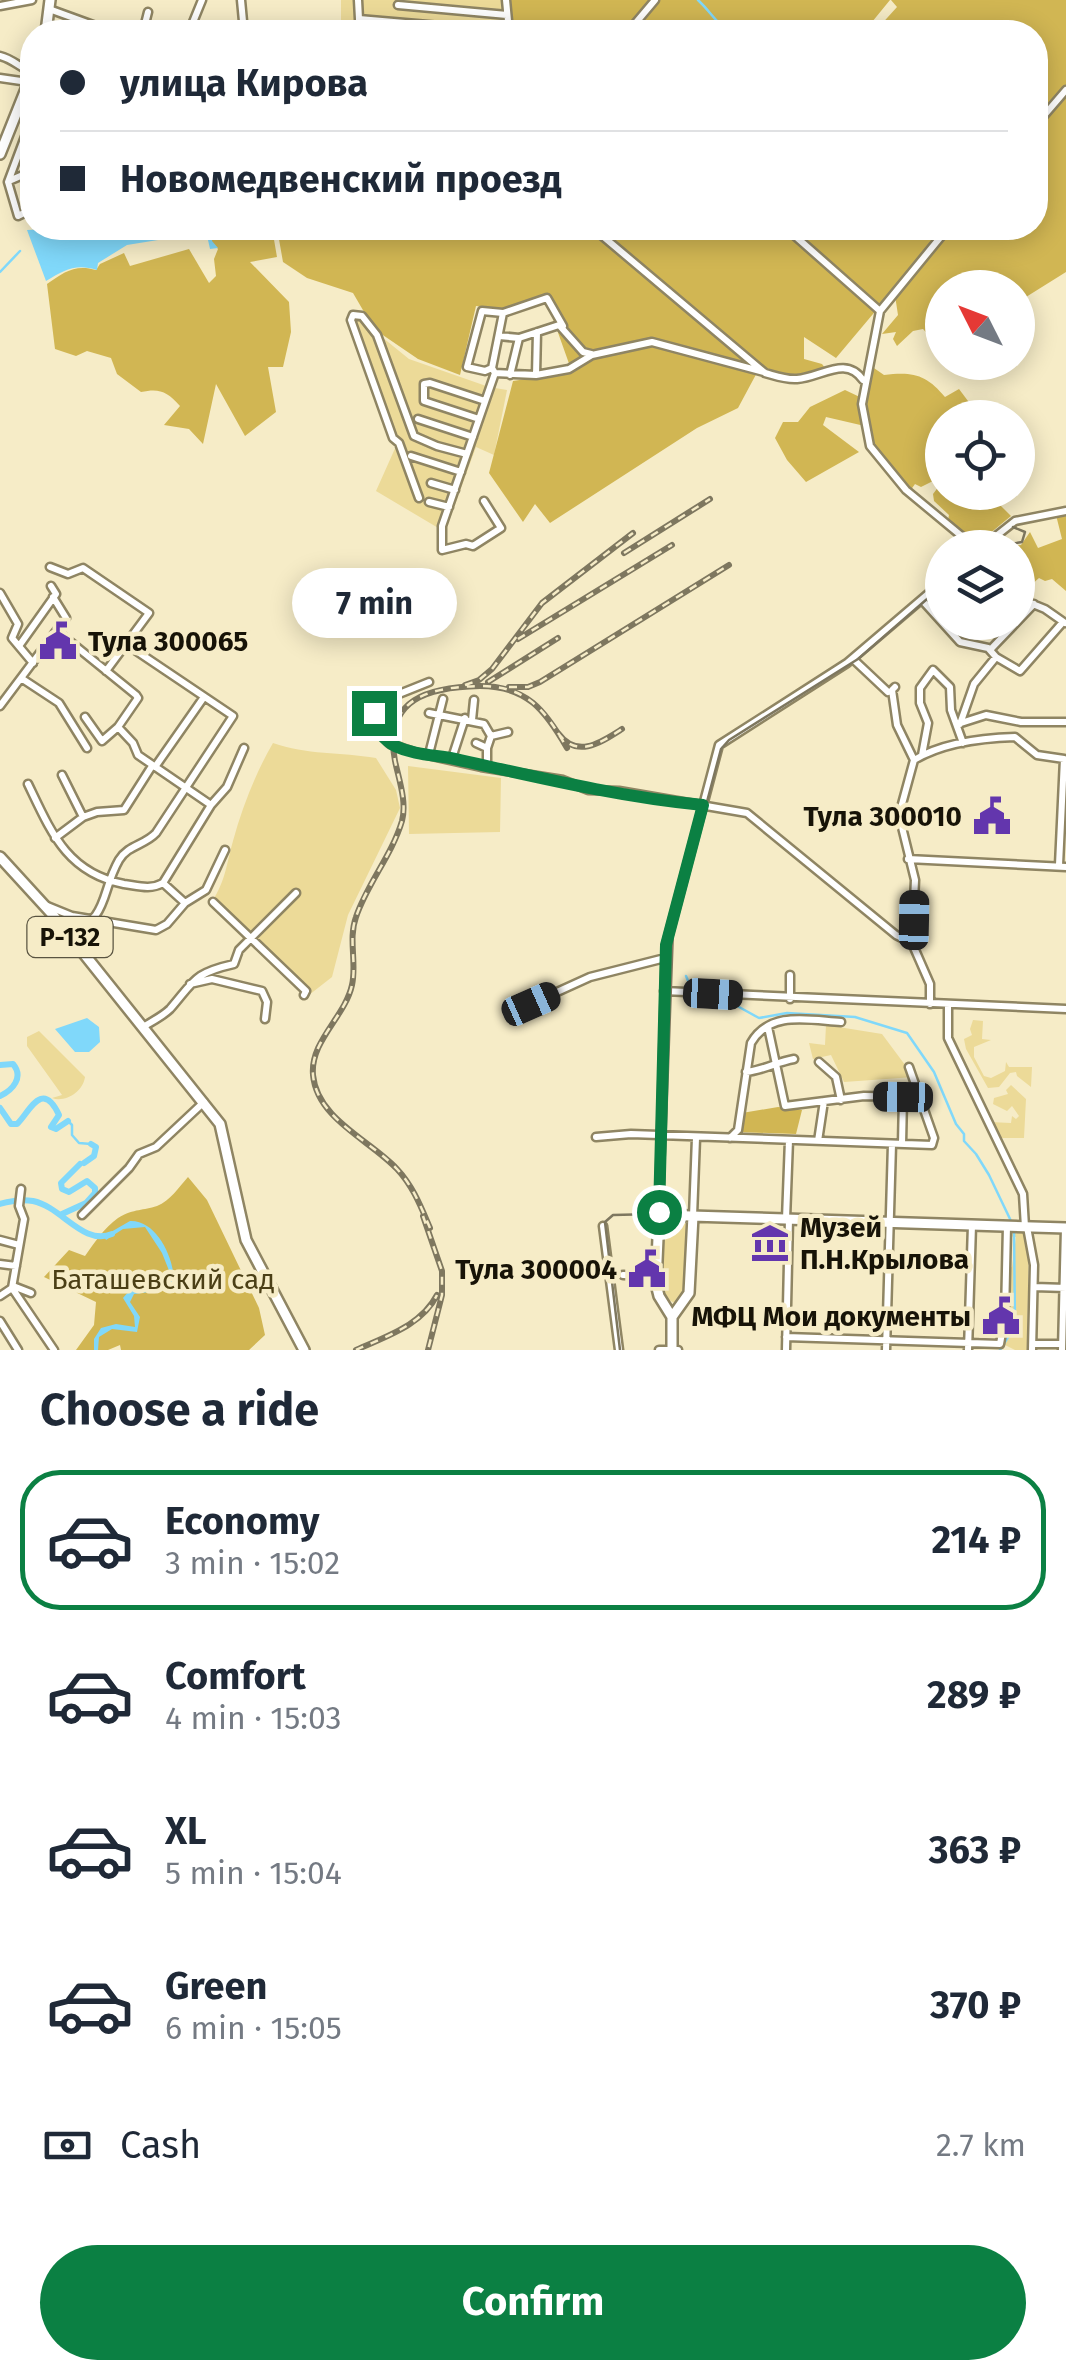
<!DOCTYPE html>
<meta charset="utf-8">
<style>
body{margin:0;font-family:"Fira Sans",sans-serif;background:#f2f2f3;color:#1f2937;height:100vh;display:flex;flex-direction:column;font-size:38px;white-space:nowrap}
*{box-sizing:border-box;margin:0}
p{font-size:32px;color:#747a83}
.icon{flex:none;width:55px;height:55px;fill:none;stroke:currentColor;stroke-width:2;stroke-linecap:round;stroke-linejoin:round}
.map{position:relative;height:1350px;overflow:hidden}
.drawer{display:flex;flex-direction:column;background:#fff;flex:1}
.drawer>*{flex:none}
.top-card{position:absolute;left:20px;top:20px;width:1028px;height:220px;border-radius:40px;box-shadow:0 5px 25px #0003;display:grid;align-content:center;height:220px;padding:0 40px;background:#fff}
.needle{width:65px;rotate:312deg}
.buttons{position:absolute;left:925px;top:270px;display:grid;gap:20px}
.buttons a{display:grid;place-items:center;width:110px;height:110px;border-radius:50%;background:#fff;box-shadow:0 5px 25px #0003;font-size:50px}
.end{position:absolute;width:45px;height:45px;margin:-22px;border:12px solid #0b8043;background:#fff;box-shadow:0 0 0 5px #fff}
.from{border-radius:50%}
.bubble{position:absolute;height:70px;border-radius:35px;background:#fff;box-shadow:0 5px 25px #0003;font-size:32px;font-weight:700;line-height:70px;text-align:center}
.car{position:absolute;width:30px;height:60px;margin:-30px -15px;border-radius:12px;box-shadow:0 0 8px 2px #0007;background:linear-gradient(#222 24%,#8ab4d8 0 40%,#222 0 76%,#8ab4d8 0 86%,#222 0)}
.top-card b{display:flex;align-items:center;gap:35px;height:95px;font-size:38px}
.top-card b+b{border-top:2px solid #e0e1e3}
.top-card i{width:25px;height:25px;background:#1f2937}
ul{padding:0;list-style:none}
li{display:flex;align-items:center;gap:30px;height:140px;margin:0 20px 15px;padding:0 20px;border:5px solid transparent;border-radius:40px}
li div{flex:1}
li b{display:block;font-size:38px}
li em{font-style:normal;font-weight:700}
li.active{border-color:#0b8043}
li>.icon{width:90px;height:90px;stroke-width:1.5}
h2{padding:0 40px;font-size:45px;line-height:120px}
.pay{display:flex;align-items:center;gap:25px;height:110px;padding:0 40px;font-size:38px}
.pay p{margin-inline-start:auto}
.button{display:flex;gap:20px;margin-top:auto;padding:20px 40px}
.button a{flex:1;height:115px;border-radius:60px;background:#0b8043;color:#fff;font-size:40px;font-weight:700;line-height:115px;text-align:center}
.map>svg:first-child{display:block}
.green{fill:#ecda98}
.forest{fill:#d1b653}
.water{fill:#80d8fa}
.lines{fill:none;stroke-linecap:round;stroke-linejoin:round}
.stream{stroke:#80d8fa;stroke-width:2.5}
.river{stroke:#80d8fa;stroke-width:6}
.minor-casing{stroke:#8f8563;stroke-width:11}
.major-casing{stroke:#8f8563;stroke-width:14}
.minor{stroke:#fff;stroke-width:6}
.major{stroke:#fff;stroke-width:9}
.tram{stroke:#7e775f;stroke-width:2.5}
.rail-casing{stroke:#7e775f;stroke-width:6}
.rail{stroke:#f6ecc7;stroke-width:2.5;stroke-dasharray:8;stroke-linecap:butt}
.route{stroke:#0b8043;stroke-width:12}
.labels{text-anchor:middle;stroke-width:9;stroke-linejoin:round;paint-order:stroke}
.shield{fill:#f6ecc7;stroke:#5a5441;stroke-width:2.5}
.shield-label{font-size:25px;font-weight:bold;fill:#171307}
.poi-label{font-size:28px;font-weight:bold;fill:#171307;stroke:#f6ecc7;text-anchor:end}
.park-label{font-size:28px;fill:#4b3f16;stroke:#f6ecc7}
</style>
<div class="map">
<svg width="1066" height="1350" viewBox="0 0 1066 1350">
<rect width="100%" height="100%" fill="#f6ecc7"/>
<!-- green -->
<path class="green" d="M 341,0 L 515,0 L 509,32 L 341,32 Z
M 351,312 L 409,359 L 489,387 L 507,390 L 494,455 L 476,447 L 445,532 L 376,491 L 397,444 Z
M 273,743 C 306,755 341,752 376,758 L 396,790 L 400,808 L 348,915 L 332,977 L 309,995 L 212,902 C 226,879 226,866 233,841 C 242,808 256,772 273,743 Z
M 408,766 L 501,778 L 500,832 L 409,834 Z
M 973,1020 L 983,1021 L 982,1039 L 991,1040 L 974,1047 L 974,1057 L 984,1076 L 991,1078 L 1005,1071 L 1006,1062 L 1009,1067 L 1032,1067 L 1031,1087 L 1017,1076 L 1016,1072 L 1010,1073 L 999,1087 L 988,1088 L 966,1049 L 964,1039 L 972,1035 L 970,1029 Z
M 826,1025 L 882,1034 L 914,1077 L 844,1082 L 831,1055 L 813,1059 L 809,1043 L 825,1045 Z
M 39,1031 L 85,1077 C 83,1092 65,1103 52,1098 L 62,1095 L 27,1046 L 27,1037 Z
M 1011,1085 L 1026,1099 L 1024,1138 L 999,1138 L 990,1122 L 1011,1123 L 1012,1116 L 1016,1119 L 1019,1116 L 1012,1106 L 1007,1111 L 993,1104 L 994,1098 L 1008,1094 L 1006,1090 Z
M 661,1223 L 690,1223 L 687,1291 L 675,1303 C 648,1292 660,1247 661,1223 Z
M 1008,1231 L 1025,1231 L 1029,1238 L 1027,1350 L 1015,1350 L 1005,1345 L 1004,1341 L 1008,1268 L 1012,1267 L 1016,1237 L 1009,1236 Z"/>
<!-- forest -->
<path class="forest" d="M 505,0 L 890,0 L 872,22 L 878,28 L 897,7 L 891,0 L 1066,0 L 1066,272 L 1018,302 L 1018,288 L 942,288 L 942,350 L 923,329 L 913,331 L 897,346 L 893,339 L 896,332 L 882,334 L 898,315 L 894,289 L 836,358 L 804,337 L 804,359 L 822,364 L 825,368 L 789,376 L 760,367 L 738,408 L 697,428 L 550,523 L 535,504 L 523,522 L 489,473 L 513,381 L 572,372 L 545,296 L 504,310 L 476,306 L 460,375 L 418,359 L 374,329 L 353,293 L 307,278 L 283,262 L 277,228 L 1035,228 L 1035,32 L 509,32 Z
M 226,228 L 272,228 L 277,257 L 250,262 L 289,302 L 291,332 L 283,367 L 268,367 L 276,412 L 245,436 L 216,384 L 203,444 L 189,429 L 164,425 L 180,406 C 167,391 159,388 141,392 L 117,374 L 111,358 L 87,351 L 76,356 L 55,349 L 47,284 C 64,272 75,264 96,270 L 100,264 L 124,253 L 130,266 L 189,249 L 209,283 L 216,276 L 214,259 L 218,249 L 212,242 L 212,230 Z
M 871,366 L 884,375 C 913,371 927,375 945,397 L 959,389 L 980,417 L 942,418 L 942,480 L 941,477 L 921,487 L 915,484 L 910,491 L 875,450 L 869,427 L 826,417 L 823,425 L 859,452 L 806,482 L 787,460 L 775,438 L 783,422 L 798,422 L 810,407 L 845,390 L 864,399 Z
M 942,482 L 942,492 L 966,493 L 980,503 L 993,498 L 1011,516 L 977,544 L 948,520 L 949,515 L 934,501 L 933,494 Z
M 1066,513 L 1066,591 L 1052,579 L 1045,581 L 1039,578 L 1019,596 L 1018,548 L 992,548 L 1021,545 L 1030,532 L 1038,548 L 1062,539 L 1056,515 Z
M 778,1107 L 802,1110 L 796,1134 L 739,1132 L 742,1113 Z
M 188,1177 L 207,1200 L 259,1308 L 265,1335 L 249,1350 L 121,1350 L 120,1345 L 108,1350 L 76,1350 L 94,1325 L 96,1302 L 44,1277 L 69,1250 L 85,1256 C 95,1242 104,1228 118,1218 C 135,1208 143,1211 157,1206 C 170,1201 179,1187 188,1177 Z"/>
<!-- water -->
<path class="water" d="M 69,228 L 213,228 L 212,241 L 218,248 L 210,249 L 208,240 L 187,238 L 176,232 L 158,240 L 127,245 L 98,263 L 97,270 C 76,263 64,270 46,281 L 27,230 Z
M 87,1018 L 99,1027 L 100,1042 L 89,1052 L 75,1052 L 55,1029 Z
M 130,1221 C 157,1220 175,1259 174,1284 L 164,1290 L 134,1294 L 130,1302 L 140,1317 L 137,1332 L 112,1329 L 99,1337 L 98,1350 L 94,1350 L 94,1339 L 101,1328 L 116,1324 L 135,1327 L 134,1316 L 123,1298 C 135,1284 144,1285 160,1287 L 172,1278 L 162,1253 L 145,1227 L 123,1229 L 106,1240 L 104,1236 Z"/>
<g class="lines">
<!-- stream -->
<path class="stream" d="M 698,0 C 713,14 713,21 732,32
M 0,272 L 20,251
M 686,976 L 691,988
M 695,995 L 730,1002 L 759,1018 L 787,1013 L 855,1017 L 907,1033 L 934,1072 L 956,1124 L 964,1134 L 964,1141 L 976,1154 L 989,1175 L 1011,1221
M 68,1121 L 72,1125 L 72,1135 L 79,1143 L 91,1144
M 1000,1350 L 1015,1326 L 1014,1229"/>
<!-- river -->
<path class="river" d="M 0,1065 L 13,1064 C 24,1077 13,1090 0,1096
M 0,1108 L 11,1124 L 17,1124 C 29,1113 42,1078 59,1115 L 51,1127 L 56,1129 L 68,1121
M 84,1163 L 94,1156 L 96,1147 L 91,1144
M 0,1204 C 10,1201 22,1199 33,1201 C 62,1207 83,1246 112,1234
M 62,1214 L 86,1203 L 95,1193 L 95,1188 L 87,1181 L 69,1192 L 62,1189 L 61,1183 L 80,1164"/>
<!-- minor casing -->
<g class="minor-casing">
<path id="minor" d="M 241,0 L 244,32
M 358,0 L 359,19
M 506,0 L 509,31
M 398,5 L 507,15
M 0,6 L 32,0
M 49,9 L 104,29
M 143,32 L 148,12
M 189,32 L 202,0
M 360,32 L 359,19 L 509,32
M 628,32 L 655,0
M 0,56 C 13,59 20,68 32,72
M 0,78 L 28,82
M 32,118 L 8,182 L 18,216 L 32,209
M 1035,126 L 1066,90
M 9,181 L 32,171
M 593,228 L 765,373 C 776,376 786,380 797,379 C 822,377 846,355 863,380
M 786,228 L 880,311 L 862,404 L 870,446 L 906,490 L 976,548
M 880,311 L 948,228
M 503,313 L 547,298 L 563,326
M 499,336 L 519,338 L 559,325 L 583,352 L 591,354
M 492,368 L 485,371 L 467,367 L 482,311 L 503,313
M 495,373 L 536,375 L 569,369 L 592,355 L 652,342 L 764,372
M 510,375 L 519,338
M 536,375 L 537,332
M 418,419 L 473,437
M 479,419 L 424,401 L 424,384 L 430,383 L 485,401
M 411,456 L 461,472
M 431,483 L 455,490
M 419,498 L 399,443 L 393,438 L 351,320 L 353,315 L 362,316 L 377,335 L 414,436 L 437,446 L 467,454
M 484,501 L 501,528 L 473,546 L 466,544 L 442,550 L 442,526 L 495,373 L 492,368 L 503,313
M 429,502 L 449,507
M 981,548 L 1015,521 L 1066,511
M 50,567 L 68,574 L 83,568 L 149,613 L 106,671
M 0,593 L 18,624 L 12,638 L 33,663
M 1018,598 L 1045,609 L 1065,623
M 922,600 L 960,642 L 988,648 L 996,657 L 1020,671 L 1063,622
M 57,631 L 136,695 L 138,698 L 118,727 L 133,743 L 138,755 L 211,805
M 19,646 L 56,594 L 51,586
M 990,650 L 1034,604
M 853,659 L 888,692
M 21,678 L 59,703 L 87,748
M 429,682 L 399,694 L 373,715 L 373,726 L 390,744 L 414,752 L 481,767 L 563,780 L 588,790 L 619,791 L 747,813 L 896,935 L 912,943
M 895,687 L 892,690 L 897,725 L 914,760
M 0,706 L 66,618 L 53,597
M 429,713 L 484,724 L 491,736
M 85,717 L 102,741 L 118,727
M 472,720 L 474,700
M 961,723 L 986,715 L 1021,722 L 1066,722
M 960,724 L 974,684 L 996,657
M 476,743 L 487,748
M 429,754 L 443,699
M 922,755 L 928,723 L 920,703 L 920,688 L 933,670 L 950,687 L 951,710 L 963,743
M 452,758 L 465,718
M 155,767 L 204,697
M 487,768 L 487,748 L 491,736 L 508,732
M 62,775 L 83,817
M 28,784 C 51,832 67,873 124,884 C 139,886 150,890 163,883
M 55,838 L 83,817 L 97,812 L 124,810 L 152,766
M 908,859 L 1066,867
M 163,883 L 211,805 L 227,787 L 244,748
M 213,902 L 306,991 L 304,995
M 185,903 L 206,890 L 225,850
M 45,905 L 72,916 L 156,930 L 167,924 L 185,903 L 163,883
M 67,933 C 110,920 100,893 119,860 C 128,845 145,845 156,833 L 233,716 L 126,644
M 790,975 L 790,999
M 190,984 L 212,979 L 262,991 L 267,1002 L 265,1019
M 664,991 L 1066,1009
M 930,1004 L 930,984 L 912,943 L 915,880 L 899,815 L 914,760 C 942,743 982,738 1015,737 L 1037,755 L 1064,759 L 1059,865
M 948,1005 L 948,1038 L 1023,1194 L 1025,1227
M 524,1007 L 590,977 L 665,958
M 143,1027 C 151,1022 163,1016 170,1009 C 195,980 194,973 234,964 L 239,950 L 296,893
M 768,1027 L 785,1106 L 864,1096 L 919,1097
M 819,1062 L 836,1077 L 841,1100
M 746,1072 C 764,1070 777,1062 794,1059
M 596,1137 L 631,1134 L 932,1145 L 934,1138 L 909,1067
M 730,1138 L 738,1130 L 751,1043 C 770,1010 809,1020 841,1022
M 818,1141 L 824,1101
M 902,1144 L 903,1097
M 21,1189 L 19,1206 L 24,1219 L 12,1288 L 54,1350
M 82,1215 L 129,1168 L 139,1154 L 156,1147 L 204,1102
M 659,1215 L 666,945 L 719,745 L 847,663 L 942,582
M 693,1216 L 696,1138
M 786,1219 L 789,1140
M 603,1226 L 619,1350
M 1027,1227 L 1034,1265 L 1032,1350
M 0,1240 L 19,1245
M 0,1264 L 16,1266
M 623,1275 L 656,1276
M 13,1286 L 31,1293
M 1034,1287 L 1066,1288
M 0,1296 L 12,1288
M 0,1321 L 18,1350
M 786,1337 L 1000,1344 L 1005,1316 L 1007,1226
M 1034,1344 L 1062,1344
M 659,1350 L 678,1350
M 786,1350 L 789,1219
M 886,1350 L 892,1144
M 968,1350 L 972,1225
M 1062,1350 L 1065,1228"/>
</g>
<!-- major casing -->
<g class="major-casing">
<path id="major" d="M 46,32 L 50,0
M 0,154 L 32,74
M 0,857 L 53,915 L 220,1124 L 246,1240 L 304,1350
M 672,1317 L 689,1293 L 693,1216
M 672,1350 L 672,1317 L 659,1296 L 656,1284 L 659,1215 L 1066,1228"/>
</g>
<!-- minor -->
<use href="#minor" class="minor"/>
<!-- major -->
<use href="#major" class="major"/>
<!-- tram -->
<path class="tram" d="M 989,548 L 1022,542 L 1025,532 L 1013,527
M 620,1350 L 605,1222 L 613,1215 L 655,1214 L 663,1206 L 673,930 L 721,749 L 729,740 L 858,659 L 942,586"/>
<!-- rail casing -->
<g class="rail-casing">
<path id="rail" d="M 624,553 L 710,499
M 518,639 L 672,545
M 488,682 L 558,638
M 465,685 L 479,680 L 492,669 L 542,603 L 633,533
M 509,687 L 528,687 L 540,682 L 729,565
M 558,733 C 577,759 600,743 622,729
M 423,1216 L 442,1271 L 442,1295 L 428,1350
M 430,1228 C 421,1207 413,1186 397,1169 C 370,1140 317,1119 313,1075 C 310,1041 345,1017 352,985 C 357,963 348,939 356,917 C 367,884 392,855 402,821 C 407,802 399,780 395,761 C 383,698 430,687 480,686 C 527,686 545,710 567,748
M 356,1350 C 386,1336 421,1326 437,1295"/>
</g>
<!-- rail -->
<use href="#rail" class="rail"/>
</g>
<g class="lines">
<!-- route -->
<path class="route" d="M 374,713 L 373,726 C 380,733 386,742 395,746 C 414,755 435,755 455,759 C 537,777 619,797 703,805 L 666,945 L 659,1212"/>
</g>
<!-- icons -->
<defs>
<g id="civic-bare" transform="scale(3)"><path d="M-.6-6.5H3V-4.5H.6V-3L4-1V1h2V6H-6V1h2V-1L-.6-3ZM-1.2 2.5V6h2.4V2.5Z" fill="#6336ad" stroke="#f6ecc7" stroke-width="2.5" paint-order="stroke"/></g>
<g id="museum-bare" transform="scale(3)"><path d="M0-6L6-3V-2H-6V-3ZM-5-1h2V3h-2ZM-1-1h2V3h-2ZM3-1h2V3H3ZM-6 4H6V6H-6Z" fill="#6336ad" stroke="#f6ecc7" stroke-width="2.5" paint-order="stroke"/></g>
</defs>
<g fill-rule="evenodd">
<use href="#civic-bare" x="58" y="641"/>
<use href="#civic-bare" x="992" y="816"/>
<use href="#museum-bare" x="770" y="1243"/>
<use href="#civic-bare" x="647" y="1269"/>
<use href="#civic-bare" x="1001" y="1316"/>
</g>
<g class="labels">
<!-- shield labels -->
<rect class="shield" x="27.5" y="917" width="85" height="40" rx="8"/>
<g class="shield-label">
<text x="70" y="946">Р-132</text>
</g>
<!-- poi labels -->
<g class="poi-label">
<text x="88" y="651" text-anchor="start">Тула 300065</text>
<text x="962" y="826">Тула 300010</text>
<text x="800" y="1237" text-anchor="start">Музей<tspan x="800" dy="32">П.Н.Крылова</tspan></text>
<text x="617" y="1279">Тула 300004</text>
<text x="971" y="1326">МФЦ Мои документы</text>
</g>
<!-- park labels -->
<g class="park-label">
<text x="163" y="1289">Баташевский сад</text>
</g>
</g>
</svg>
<div class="buttons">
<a><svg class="needle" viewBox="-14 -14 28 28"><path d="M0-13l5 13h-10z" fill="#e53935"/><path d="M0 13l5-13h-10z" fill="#747a83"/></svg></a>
<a><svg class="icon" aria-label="locate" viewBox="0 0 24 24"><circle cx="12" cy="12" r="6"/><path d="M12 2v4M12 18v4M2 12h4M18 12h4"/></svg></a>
<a><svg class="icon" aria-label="layers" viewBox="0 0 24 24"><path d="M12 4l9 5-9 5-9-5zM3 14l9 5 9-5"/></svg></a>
</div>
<i class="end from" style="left:659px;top:1212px"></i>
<i class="end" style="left:374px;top:713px"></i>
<div class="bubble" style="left:292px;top:568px;width:165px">7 min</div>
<i class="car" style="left:914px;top:920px;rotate:1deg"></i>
<i class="car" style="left:713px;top:994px;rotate:93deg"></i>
<i class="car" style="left:531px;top:1004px;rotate:66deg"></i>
<i class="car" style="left:903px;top:1097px;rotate:271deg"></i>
<div class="top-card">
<b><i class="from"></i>улица Кирова</b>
<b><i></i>Новомедвенский проезд</b>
</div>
</div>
<section class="drawer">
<h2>Choose a ride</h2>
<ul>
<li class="active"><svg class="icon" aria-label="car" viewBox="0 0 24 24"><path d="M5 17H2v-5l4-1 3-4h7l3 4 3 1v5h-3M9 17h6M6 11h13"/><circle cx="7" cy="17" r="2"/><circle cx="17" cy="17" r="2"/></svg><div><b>Economy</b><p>3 min · 15:02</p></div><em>214 ₽</em></li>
<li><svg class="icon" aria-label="car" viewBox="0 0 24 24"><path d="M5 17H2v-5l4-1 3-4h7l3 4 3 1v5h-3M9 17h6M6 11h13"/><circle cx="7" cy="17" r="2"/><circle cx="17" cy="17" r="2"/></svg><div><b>Comfort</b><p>4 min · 15:03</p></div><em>289 ₽</em></li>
<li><svg class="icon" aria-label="car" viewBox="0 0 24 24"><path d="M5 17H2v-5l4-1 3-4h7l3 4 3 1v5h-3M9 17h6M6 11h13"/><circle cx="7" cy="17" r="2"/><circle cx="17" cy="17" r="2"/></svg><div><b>XL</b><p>5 min · 15:04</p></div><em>363 ₽</em></li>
<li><svg class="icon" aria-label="car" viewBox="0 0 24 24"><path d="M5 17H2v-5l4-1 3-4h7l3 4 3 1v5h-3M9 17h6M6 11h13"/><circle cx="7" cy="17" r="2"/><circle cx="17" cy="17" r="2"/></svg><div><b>Green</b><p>6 min · 15:05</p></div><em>370 ₽</em></li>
</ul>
<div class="pay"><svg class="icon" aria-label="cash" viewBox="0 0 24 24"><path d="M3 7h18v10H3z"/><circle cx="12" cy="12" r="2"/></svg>Cash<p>2.7 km</p></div>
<div class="button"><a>Confirm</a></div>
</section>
